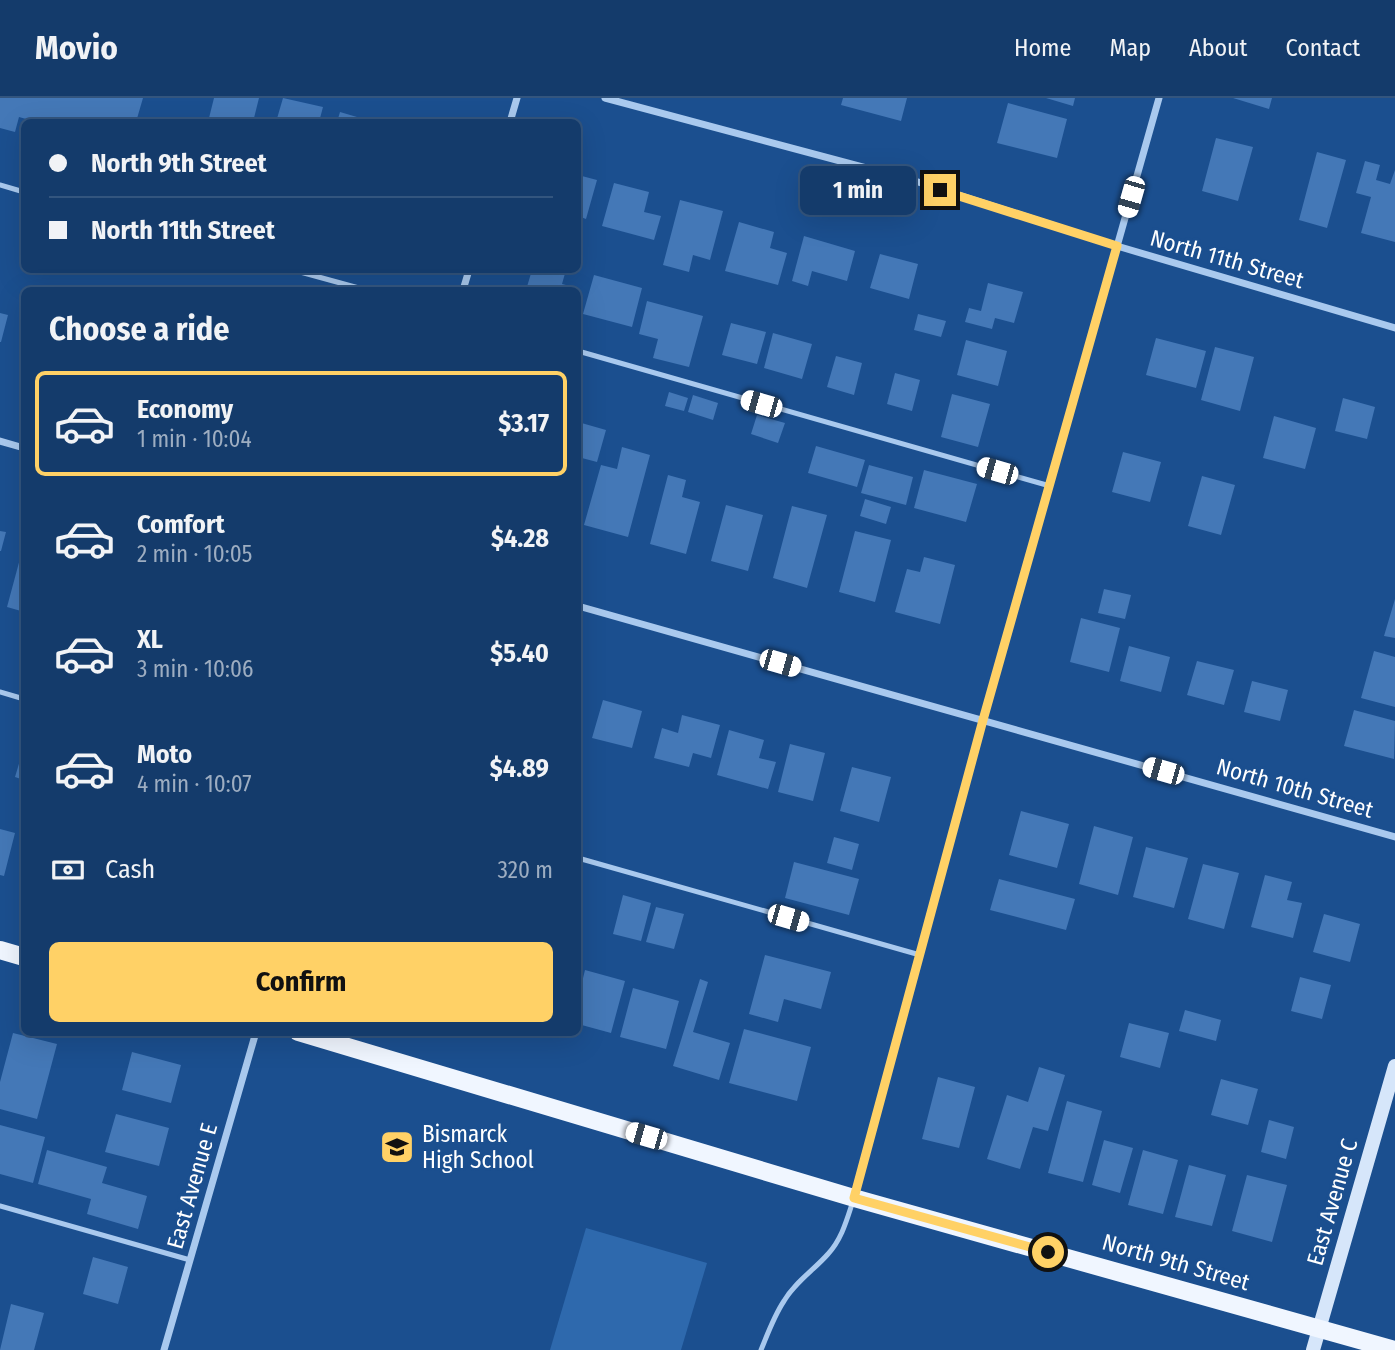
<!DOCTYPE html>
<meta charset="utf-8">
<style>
body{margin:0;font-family:"Fira Sans Condensed",sans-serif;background:#214673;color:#f1f3f6;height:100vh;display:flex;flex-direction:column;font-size:26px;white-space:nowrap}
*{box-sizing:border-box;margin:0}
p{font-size:23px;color:#9dadc1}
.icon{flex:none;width:38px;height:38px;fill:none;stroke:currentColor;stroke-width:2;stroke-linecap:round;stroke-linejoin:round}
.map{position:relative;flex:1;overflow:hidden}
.drawer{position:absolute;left:21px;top:189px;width:560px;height:749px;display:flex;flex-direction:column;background:#143b6b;border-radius:10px;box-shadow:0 7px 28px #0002,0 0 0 2px #33557e}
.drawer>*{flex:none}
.guide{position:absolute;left:21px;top:21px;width:560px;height:154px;border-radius:10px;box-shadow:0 7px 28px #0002,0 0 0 2px #33557e;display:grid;align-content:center;height:154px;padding:0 28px;background:#143b6b}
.end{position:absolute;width:32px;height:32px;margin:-16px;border:9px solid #ffd166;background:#111;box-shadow:0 0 0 4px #111}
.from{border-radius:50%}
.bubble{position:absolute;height:49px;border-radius:10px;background:#143b6b;box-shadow:0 7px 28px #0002,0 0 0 2px #33557e;font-size:23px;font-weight:700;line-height:49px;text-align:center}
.car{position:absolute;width:21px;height:42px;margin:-21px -10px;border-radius:9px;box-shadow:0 0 5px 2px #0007;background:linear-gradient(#fff 24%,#345 0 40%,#fff 0 76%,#345 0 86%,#fff 0)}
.guide b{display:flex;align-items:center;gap:24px;height:66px;font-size:26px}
.guide b+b{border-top:2px solid #33557e}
.guide i{width:18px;height:18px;background:#f1f3f6}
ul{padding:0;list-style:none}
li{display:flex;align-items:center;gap:21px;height:105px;margin:0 14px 10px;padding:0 14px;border:4px solid transparent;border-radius:10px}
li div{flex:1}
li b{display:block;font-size:26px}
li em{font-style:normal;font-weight:700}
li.current{border-color:#ffd166}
li>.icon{width:63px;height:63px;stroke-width:1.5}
h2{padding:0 28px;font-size:32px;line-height:84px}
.pay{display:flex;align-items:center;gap:18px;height:77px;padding:0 28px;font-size:26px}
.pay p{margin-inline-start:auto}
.cta{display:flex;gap:14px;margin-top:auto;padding:14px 28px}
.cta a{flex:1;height:80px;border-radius:10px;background:#ffd166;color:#111;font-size:28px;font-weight:700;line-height:80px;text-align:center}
header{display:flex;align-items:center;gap:42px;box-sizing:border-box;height:98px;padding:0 35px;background:#143b6b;border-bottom:2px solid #33557e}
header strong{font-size:33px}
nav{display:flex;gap:38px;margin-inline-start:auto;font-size:24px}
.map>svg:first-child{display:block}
.green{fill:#2e69ad}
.building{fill:#4478b7}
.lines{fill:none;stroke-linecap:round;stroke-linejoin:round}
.lane{stroke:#a9c9ee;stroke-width:5}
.street{stroke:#a9c9ee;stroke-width:7}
.secondary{stroke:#d6e6fa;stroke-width:14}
.primary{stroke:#f0f6ff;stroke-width:18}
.route{stroke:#ffd166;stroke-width:9}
.labels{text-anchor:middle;stroke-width:6;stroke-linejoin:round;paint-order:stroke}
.street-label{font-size:23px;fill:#fff;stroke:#1b4f8f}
.poi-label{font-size:23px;fill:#fff;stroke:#1b4f8f;text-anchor:start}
</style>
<header>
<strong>Movio</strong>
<nav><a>Home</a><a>Map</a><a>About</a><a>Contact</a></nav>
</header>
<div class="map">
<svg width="1395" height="1252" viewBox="0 0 1395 1252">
<rect width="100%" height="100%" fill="#1b4f8f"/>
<!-- green -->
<path class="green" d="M 586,1130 L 707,1165 L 681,1252 L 550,1252 Z"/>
<!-- building -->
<path class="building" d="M 0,0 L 143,0 L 136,24 L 125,24 L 111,21 L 110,24 L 37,24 L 19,19 L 15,34 L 0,30 Z
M 214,0 L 259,0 L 253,24 L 208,24 Z
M 283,0 L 323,9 L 319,24 L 276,24 Z
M 843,0 L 907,0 L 901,23 L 841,7 Z
M 1046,0 L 1075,0 L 1073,8 Z
M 1233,0 L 1272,0 L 1269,11 Z
M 1008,5 L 1067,21 L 1057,60 L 997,45 Z
M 340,14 L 374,24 L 337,24 Z
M 1216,40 L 1253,49 L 1238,103 L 1202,93 Z
M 1317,54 L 1346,62 L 1327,130 L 1299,122 Z
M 1365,63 L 1380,67 L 1376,82 L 1390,86 L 1395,72 L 1395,144 L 1361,135 L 1371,99 L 1356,95 Z
M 578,77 L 597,82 L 586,121 L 578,118 Z
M 614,85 L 649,94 L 644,114 L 661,118 L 654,142 L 602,128 Z
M 680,102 L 723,113 L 710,162 L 693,157 L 689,174 L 663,167 Z
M 739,124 L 774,134 L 770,150 L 787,155 L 778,187 L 725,173 Z
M 804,138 L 855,153 L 847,183 L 812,173 L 808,188 L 792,183 Z
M 880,156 L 918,166 L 909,201 L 870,190 Z
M 532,172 L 566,172 L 562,186 L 574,189 L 573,192 L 526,192 Z
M 594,177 L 642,190 L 632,229 L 583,216 Z
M 988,185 L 1023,194 L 1014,225 L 995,220 L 992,231 L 965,224 L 969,210 L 981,213 Z
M 647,203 L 703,218 L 689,269 L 653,260 L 658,241 L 639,236 Z
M 0,215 L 8,217 L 1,244 L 0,244 Z
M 918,216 L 946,223 L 941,239 L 914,232 Z
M 731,225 L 766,234 L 757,266 L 722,257 Z
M 773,235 L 812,246 L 802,281 L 764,270 Z
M 1156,240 L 1206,253 L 1196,290 L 1146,277 Z
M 966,242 L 1007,253 L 998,288 L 957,277 Z
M 1215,249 L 1254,259 L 1240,313 L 1201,302 Z
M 836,258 L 862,265 L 854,297 L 827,289 Z
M 895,275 L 920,282 L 912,313 L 887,306 Z
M 669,294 L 688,300 L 684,313 L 665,308 Z
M 952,296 L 990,306 L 978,349 L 941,339 Z
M 693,297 L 718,305 L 713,322 L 688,314 Z
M 1343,300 L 1375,309 L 1367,341 L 1335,333 Z
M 757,317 L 785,325 L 778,345 L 751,336 Z
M 1274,318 L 1316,330 L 1305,371 L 1263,360 Z
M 578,324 L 606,332 L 597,364 L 578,359 Z
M 816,348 L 865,362 L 857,389 L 808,375 Z
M 622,349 L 650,357 L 628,439 L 584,427 L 601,367 L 617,371 Z
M 1123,354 L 1161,364 L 1150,404 L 1112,394 Z
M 869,367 L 913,379 L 906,407 L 861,395 Z
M 924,372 L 977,386 L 966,424 L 914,410 Z
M 668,377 L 686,382 L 682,399 L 700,404 L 686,456 L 650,446 Z
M 1202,378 L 1235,387 L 1221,437 L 1188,428 Z
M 865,401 L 891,409 L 886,426 L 860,418 Z
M 726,407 L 763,417 L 748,473 L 711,463 Z
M 792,408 L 827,417 L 807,490 L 773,480 Z
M 0,433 L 6,434 L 1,453 L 0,453 Z
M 855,433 L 891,442 L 875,504 L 839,494 Z
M 21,457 L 24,458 L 24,502 L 21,513 L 7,509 Z
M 924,459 L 955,467 L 940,526 L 895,514 L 907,471 L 920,474 Z
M 1104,491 L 1131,497 L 1125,521 L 1098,515 Z
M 1395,501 L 1395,540 L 1384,538 Z
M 1081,520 L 1120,530 L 1109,574 L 1070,564 Z
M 1129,548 L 1170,559 L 1161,594 L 1120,583 Z
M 1374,553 L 1395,559 L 1395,609 L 1361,600 Z
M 1197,563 L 1234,572 L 1224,607 L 1187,597 Z
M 1252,583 L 1288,592 L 1280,623 L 1244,614 Z
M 603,602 L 642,613 L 632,650 L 592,640 Z
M 1354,612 L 1395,623 L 1394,661 L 1344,648 Z
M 682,617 L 720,627 L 711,660 L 693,655 L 689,669 L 654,660 L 662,630 L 678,635 Z
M 729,632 L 764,642 L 759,660 L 776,664 L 768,691 L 717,677 Z
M 790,646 L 825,655 L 813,703 L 778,694 Z
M 24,649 L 24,682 L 15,679 Z
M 852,669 L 891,679 L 879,724 L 840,713 Z
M 1021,713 L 1069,726 L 1057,770 L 1009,757 Z
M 1094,728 L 1133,739 L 1118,797 L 1079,786 Z
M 0,731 L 15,735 L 4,778 L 0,777 Z
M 834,739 L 859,746 L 852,772 L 827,765 Z
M 1146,749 L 1188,760 L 1174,810 L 1133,799 Z
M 24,763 L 24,783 L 19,782 Z
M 794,764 L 859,781 L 849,817 L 785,800 Z
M 1203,766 L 1239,775 L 1224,831 L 1188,821 Z
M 1265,777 L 1292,784 L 1287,802 L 1302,805 L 1293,840 L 1251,829 Z
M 999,781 L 1075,801 L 1066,832 L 990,812 Z
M 623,797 L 651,805 L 641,843 L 613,836 Z
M 656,809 L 684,816 L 674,851 L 646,844 Z
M 1324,816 L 1360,826 L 1350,864 L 1313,854 Z
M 765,857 L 831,874 L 821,911 L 784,901 L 778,924 L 749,916 Z
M 585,872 L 625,883 L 611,935 L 578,926 L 578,901 Z
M 1300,879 L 1331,887 L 1322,921 L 1291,913 Z
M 700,881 L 708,884 L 693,934 L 730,945 L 719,982 L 673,968 Z
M 633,890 L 679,903 L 666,951 L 620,939 Z
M 1185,912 L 1221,922 L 1216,943 L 1179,933 Z
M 1129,925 L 1169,935 L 1160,970 L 1120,959 Z
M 744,931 L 811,949 L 797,1003 L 729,985 Z
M 13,935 L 57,946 L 37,1021 L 0,1011 L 0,984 Z
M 132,954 L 181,967 L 171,1005 L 122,992 Z
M 1039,969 L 1065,977 L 1048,1033 L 1033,1029 L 1020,1071 L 987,1061 L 1007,997 L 1028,1004 Z
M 938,979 L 975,989 L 959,1050 L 922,1041 Z
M 1221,981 L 1258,991 L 1248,1027 L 1211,1017 Z
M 1067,1003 L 1102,1013 L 1083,1084 L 1048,1075 Z
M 116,1016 L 169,1030 L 159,1068 L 105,1054 Z
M 1269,1022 L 1294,1029 L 1286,1061 L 1261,1054 Z
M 0,1027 L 45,1039 L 33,1085 L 0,1076 Z
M 1104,1042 L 1133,1050 L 1120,1095 L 1092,1087 Z
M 47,1052 L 107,1069 L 102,1085 L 147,1098 L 138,1131 L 87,1116 L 91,1101 L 38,1086 Z
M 1143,1052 L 1178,1062 L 1163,1116 L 1128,1107 Z
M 1189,1067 L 1226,1077 L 1212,1128 L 1175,1119 Z
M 1247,1077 L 1287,1087 L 1272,1144 L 1232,1133 Z
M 93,1159 L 128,1169 L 118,1206 L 83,1196 Z
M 11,1206 L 44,1215 L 34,1252 L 0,1252 Z"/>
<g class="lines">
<!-- lane -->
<path class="lane" d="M 0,87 L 24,94
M 293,172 L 366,192
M 578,253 L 1050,388
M 0,594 L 24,601
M 578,760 L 920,857
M 0,1108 L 190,1162
M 761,1252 C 768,1235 774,1218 784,1203 C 795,1184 814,1172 828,1156 C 842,1141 847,1121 853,1103"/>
<!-- street -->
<path class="street" d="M 605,0 L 915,83 L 1117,148 L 1395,230
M 510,24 L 517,0
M 463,192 L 469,172
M 0,343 L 24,350
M 578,508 L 1395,739
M 854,1099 L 983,622 L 1159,0
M 164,1252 L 256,934"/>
<!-- secondary -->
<path class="secondary" d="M 1313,1252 L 1395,968"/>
<!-- primary -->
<path class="primary" d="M 0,852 L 24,859
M 298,934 L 854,1100 L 1395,1252"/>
</g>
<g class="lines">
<!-- route -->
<path class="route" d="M 940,92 L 1117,148 L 983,622 L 854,1100 L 1048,1154"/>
</g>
<!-- icons -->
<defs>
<g id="school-square" transform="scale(1.75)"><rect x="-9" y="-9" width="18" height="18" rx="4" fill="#ffd166" stroke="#1b4f8f"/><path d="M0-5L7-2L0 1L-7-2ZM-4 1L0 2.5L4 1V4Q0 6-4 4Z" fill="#111"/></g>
</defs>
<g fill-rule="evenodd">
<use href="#school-square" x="397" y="1049"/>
</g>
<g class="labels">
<!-- street labels -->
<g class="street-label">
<text transform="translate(1227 161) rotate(16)" y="8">North 11th Street</text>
<text transform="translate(1295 690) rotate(16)" y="8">North 10th Street</text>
<text transform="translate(192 1088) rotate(-74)" y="8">East Avenue E</text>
<text transform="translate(1332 1104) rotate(-74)" y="8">East Avenue C</text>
<text transform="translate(1176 1164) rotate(16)" y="8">North 9th Street</text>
</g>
<!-- poi labels -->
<g class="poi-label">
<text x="422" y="1044">Bismarck<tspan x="422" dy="26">High School</tspan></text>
</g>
</g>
</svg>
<i class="end from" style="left:1048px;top:1154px"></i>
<i class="end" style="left:940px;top:92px"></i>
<div class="bubble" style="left:800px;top:68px;width:116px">1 min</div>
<i class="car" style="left:1131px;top:99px;rotate:196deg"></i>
<i class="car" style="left:761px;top:306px;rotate:286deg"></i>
<i class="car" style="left:997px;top:373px;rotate:286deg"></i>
<i class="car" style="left:780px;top:565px;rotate:106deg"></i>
<i class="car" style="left:1163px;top:673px;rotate:286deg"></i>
<i class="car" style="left:788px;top:820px;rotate:106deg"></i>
<i class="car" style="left:646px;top:1038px;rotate:286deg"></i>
<div class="guide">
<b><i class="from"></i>North 9th Street</b>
<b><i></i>North 11th Street</b>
</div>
<section class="drawer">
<h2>Choose a ride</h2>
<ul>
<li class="current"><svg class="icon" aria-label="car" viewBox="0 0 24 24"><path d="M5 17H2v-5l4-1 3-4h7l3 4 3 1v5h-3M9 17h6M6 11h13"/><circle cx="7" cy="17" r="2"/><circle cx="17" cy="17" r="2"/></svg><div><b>Economy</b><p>1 min · 10:04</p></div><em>$3.17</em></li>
<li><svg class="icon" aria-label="car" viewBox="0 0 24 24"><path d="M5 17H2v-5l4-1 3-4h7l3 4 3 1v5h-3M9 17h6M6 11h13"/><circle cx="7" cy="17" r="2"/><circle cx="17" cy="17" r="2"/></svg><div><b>Comfort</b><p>2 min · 10:05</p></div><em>$4.28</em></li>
<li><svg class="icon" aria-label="car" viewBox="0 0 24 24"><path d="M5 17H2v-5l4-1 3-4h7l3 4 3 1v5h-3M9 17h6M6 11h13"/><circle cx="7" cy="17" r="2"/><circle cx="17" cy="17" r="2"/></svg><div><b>XL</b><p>3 min · 10:06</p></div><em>$5.40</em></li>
<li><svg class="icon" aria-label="car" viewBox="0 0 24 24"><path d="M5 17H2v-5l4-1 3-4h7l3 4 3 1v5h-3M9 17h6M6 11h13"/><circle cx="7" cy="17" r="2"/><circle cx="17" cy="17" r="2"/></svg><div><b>Moto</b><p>4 min · 10:07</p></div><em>$4.89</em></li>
</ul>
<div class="pay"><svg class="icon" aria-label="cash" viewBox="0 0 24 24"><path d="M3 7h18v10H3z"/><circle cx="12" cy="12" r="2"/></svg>Cash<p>320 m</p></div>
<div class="cta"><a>Confirm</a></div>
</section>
</div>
